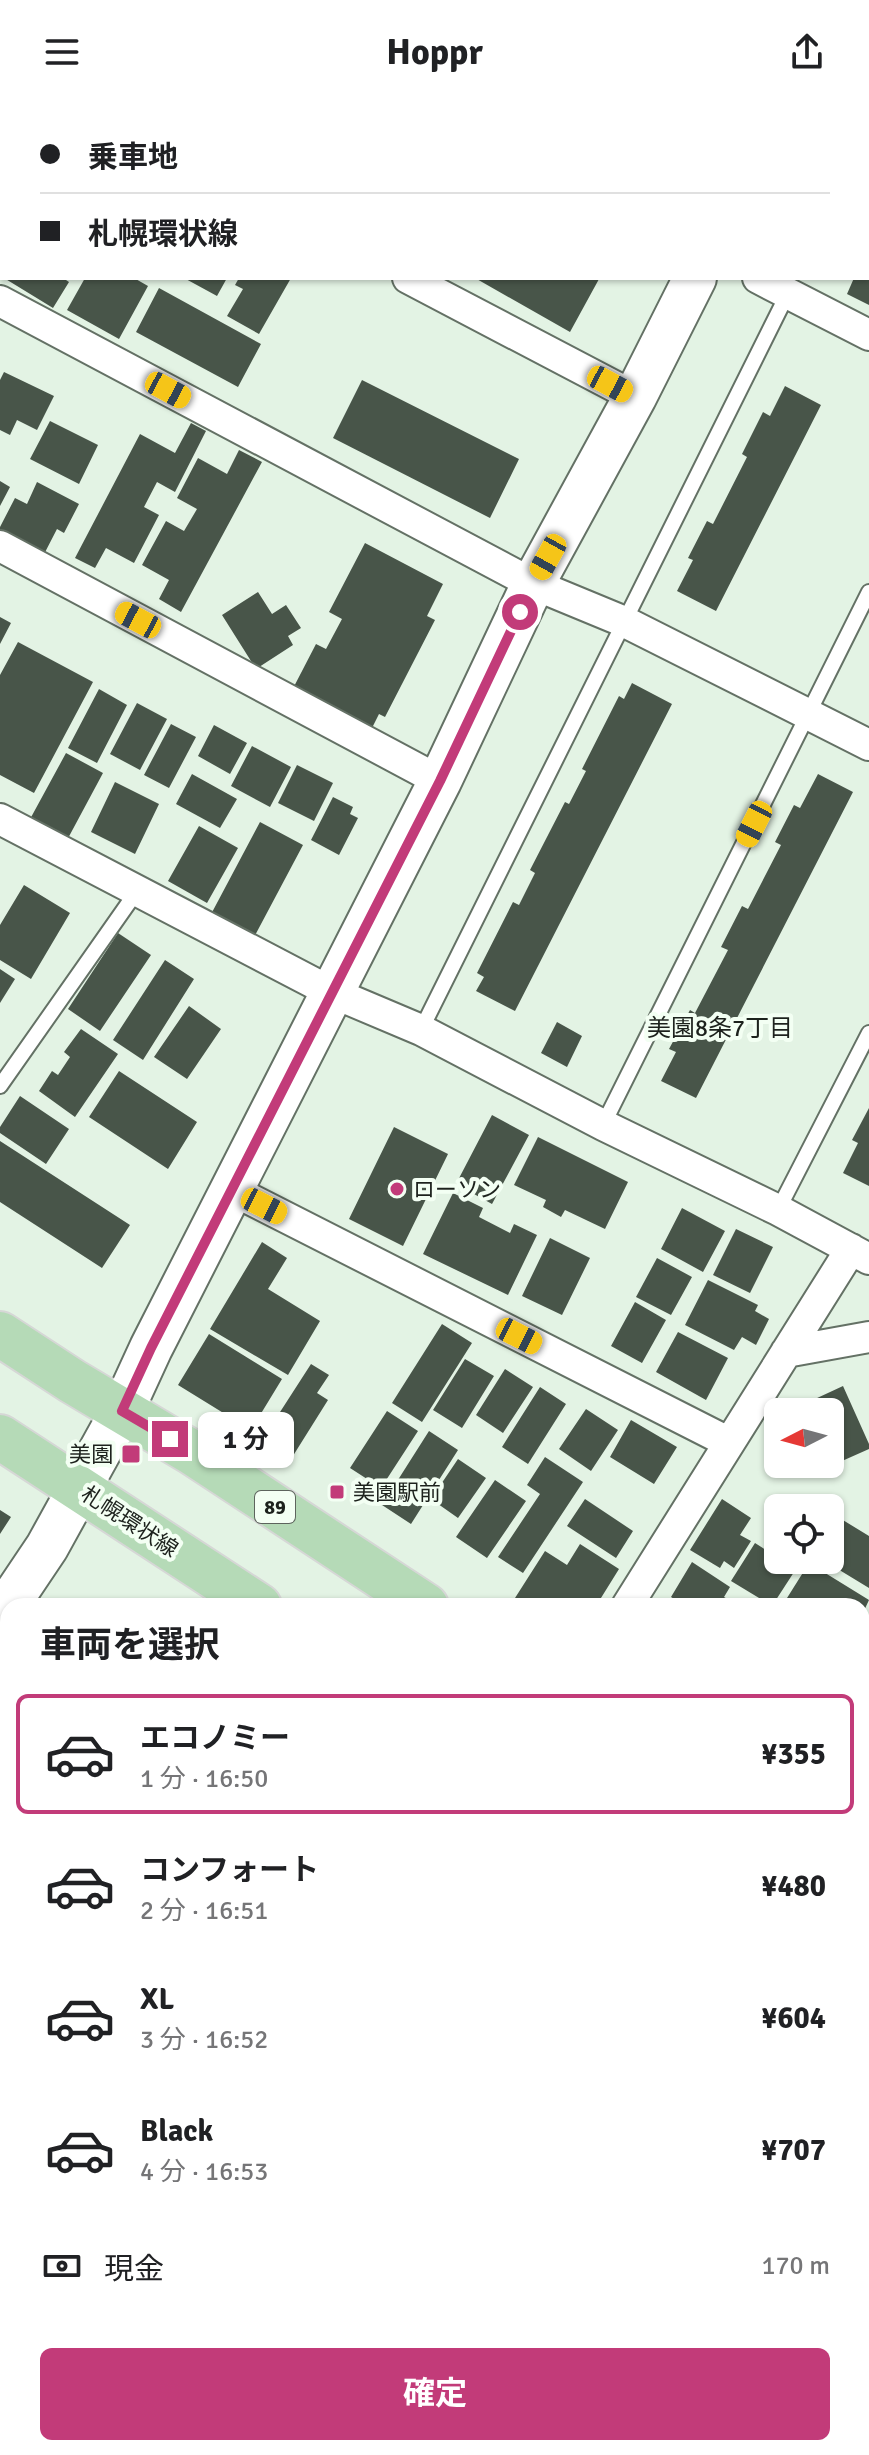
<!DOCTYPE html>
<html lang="ja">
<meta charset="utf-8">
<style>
body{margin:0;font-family:Signika,"Noto Sans JP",sans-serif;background:#f6f6f6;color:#202124;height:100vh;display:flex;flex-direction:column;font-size:30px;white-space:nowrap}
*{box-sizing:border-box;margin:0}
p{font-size:26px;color:#757577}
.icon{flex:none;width:44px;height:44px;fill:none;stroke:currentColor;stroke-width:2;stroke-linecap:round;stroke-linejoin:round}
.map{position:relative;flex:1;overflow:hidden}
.side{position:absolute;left:0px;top:1494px;width:870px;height:858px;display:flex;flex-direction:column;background:#fff;border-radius:24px 24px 0 0;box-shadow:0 2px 6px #0004}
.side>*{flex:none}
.top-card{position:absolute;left:0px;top:0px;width:870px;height:176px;box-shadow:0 2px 6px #0004;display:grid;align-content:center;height:176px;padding:0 40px;background:#fff}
.needle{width:52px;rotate:264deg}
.controls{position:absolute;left:764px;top:1294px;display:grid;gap:16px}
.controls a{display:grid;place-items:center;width:80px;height:80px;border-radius:12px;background:#fff;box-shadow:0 2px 6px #0004;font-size:40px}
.end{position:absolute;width:36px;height:36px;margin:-18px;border:10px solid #c23b79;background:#fff;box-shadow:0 0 0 4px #fff}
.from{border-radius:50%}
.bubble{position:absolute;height:56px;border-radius:12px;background:#fff;box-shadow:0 2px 6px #0004;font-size:26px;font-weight:700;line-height:56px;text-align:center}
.car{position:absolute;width:24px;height:48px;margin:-24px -12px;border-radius:10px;box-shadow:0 0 6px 2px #0007;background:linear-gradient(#f5c518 24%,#345 0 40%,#f5c518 0 76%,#345 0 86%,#f5c518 0)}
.top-card b{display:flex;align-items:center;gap:28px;height:76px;font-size:30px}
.top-card b+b{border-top:2px solid #e0e0e0}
.top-card i{width:20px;height:20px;background:#202124}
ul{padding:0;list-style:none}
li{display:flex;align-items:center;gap:24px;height:120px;margin:0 16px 12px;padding:0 24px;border:4px solid transparent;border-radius:12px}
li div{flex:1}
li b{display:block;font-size:30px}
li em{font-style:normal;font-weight:700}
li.selected{border-color:#c23b79}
li>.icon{width:72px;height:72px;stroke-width:1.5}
h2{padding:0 40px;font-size:36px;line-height:96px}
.pay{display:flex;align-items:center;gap:20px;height:88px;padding:0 40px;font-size:30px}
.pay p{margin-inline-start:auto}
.primary-button{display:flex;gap:16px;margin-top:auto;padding:16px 40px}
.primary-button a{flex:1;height:92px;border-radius:12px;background:#c23b79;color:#fff;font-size:32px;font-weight:700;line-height:92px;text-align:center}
header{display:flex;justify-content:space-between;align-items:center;height:104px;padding:0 40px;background:#fff;font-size:36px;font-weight:700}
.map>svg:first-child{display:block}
.building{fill:#485549}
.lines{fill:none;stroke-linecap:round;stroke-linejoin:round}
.lane-casing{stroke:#647165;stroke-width:18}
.street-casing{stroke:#647165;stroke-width:34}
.secondary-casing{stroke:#647165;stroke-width:46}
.primary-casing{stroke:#d6d7d6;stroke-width:48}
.path{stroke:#939f94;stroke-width:5;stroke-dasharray:4 4;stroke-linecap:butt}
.lane{stroke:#fff;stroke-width:14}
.street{stroke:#fff;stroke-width:30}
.secondary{stroke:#fff;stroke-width:42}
.primary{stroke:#b5dab7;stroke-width:44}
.route{stroke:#c23b79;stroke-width:10}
.poi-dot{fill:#c23b79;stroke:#f3fff3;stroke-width:3}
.labels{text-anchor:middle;stroke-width:8;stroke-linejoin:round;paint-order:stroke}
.shield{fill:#f3fff3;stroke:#5d645d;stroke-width:2}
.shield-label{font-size:20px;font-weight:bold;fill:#1d221d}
.poi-label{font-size:22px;fill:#1d221d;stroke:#f3fff3;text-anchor:start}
.street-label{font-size:22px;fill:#1d221d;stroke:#f3fff3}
.neighbourhood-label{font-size:24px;fill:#1d221d;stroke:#f3fff3}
</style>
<header><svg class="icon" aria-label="menu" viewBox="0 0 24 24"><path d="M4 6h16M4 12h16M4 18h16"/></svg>Hoppr<svg class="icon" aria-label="share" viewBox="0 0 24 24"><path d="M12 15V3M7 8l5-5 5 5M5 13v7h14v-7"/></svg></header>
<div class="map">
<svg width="869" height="2351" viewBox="0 0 869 2351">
<rect width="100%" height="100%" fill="#e3f3e4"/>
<!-- building -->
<path class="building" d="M 4,174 L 63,174 L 69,178 L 53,204 Z
M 85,174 L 134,174 L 148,182 L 119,235 L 67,206 Z
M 184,174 L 227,174 L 217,192 Z
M 239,174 L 291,174 L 259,230 L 227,212 L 243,185 L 235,181 Z
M 475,174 L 597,174 L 599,175 L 570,228 Z
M 854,174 L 869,174 L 869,201 L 847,190 Z
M 159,184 L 261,240 L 238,283 L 136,228 Z
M 4,268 L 54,292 L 37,326 L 17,316 L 10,331 L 0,326 L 0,276 Z
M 362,276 L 519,355 L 490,414 L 333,334 Z
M 785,282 L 821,301 L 716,507 L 677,487 L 693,456 L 688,454 L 707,417 L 713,420 L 747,353 L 742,350 L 763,308 L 770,312 Z
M 50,317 L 98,341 L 79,380 L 30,355 Z
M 191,319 L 206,327 L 175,388 L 157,378 L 144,403 L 159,411 L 134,459 L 106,444 L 95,464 L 75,454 L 140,330 L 175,349 Z
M 239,346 L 262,358 L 181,508 L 159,495 L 169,476 L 142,461 L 166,417 L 184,427 L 197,405 L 177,394 L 198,354 L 227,370 Z
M 0,377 L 10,383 L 0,402 Z
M 37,378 L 79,400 L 64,429 L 57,425 L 40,458 L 0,437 L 0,423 L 15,394 L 27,400 Z
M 365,439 L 443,480 L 427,512 L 435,516 L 385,613 L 379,610 L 366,636 L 287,596 L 316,540 L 326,545 L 342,515 L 329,508 Z
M 258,488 L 272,510 L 286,501 L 301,524 L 288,532 L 293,541 L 256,565 L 222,511 Z
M 0,513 L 11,519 L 0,540 Z
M 18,538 L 93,578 L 34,689 L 0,671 L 0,571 Z
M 632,579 L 672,600 L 515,907 L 476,887 L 484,873 L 477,869 L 513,798 L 519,801 L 535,769 L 530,766 L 565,698 L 569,700 L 586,667 L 582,665 L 619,592 L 624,595 Z
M 99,585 L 127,601 L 97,659 L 68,644 Z
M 137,599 L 167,615 L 140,666 L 110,650 Z
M 171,620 L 196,633 L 169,684 L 144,671 Z
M 214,621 L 247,639 L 230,670 L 198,652 Z
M 252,642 L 291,663 L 270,703 L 231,682 Z
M 66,649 L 103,669 L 66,738 L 29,717 Z
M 297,661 L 333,679 L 314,717 L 278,699 Z
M 192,670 L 237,695 L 220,724 L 176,700 Z
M 818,670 L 853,688 L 696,994 L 661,977 L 676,948 L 669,945 L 690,906 L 695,909 L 728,846 L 721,843 L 742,802 L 748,805 L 781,741 L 775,738 L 794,701 L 800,704 Z
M 115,678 L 159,700 L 135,750 L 91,728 Z
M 333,693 L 353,703 L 350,710 L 358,714 L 339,751 L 311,736 Z
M 260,718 L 303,741 L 252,837 L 209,814 Z
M 199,722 L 238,744 L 207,799 L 168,777 Z
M 24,781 L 70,809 L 31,875 L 0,856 L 0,821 Z
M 118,829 L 151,851 L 100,927 L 68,905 Z
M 165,856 L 194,875 L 143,956 L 113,936 Z
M 0,865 L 15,875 L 0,899 Z
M 189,902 L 221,925 L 187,975 L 154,953 Z
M 557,918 L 582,932 L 567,963 L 541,949 Z
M 81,925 L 118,950 L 75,1013 L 39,987 L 52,967 L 58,971 L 70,953 L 64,948 Z
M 119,967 L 197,1018 L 168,1065 L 89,1013 Z
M 20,992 L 69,1025 L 46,1060 L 0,1029 L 0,1023 Z
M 869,1004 L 869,1082 L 843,1069 L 858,1039 L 852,1036 Z
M 492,1011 L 529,1031 L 492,1100 L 456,1080 Z
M 394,1023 L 448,1050 L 403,1142 L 349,1115 Z
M 538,1033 L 628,1078 L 605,1125 L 565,1106 L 561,1113 L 543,1103 L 546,1096 L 514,1081 Z
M 0,1037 L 130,1121 L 102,1164 L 0,1098 Z
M 453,1089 L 483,1104 L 479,1113 L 510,1129 L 514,1120 L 537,1131 L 508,1191 L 423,1150 Z
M 682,1104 L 725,1127 L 703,1168 L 661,1145 Z
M 736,1125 L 773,1143 L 750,1189 L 713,1171 Z
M 550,1134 L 590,1154 L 562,1211 L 522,1192 Z
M 262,1138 L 287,1154 L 268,1185 L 320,1217 L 288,1271 L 210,1225 Z
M 657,1154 L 692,1173 L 671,1211 L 636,1193 Z
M 708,1176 L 758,1201 L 755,1207 L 769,1215 L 756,1241 L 742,1233 L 734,1246 L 685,1221 Z
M 635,1198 L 666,1216 L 642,1259 L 611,1242 Z
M 442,1220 L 472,1239 L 422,1318 L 392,1299 Z
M 678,1228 L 728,1254 L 706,1296 L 656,1268 Z
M 209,1230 L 282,1275 L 251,1326 L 178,1281 Z
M 465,1255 L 494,1272 L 462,1324 L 433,1306 Z
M 311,1260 L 329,1271 L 317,1289 L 328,1296 L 291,1355 L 262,1336 Z
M 505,1265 L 533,1283 L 503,1329 L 476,1311 Z
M 843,1282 L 869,1340 L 869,1345 L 815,1369 L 811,1360 L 830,1360 L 830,1308 L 787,1308 Z
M 540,1283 L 566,1300 L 528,1360 L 502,1343 Z
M 586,1305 L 618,1326 L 591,1367 L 559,1345 Z
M 387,1307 L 418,1327 L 381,1384 L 350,1364 Z
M 631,1316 L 677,1343 L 654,1380 L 610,1353 Z
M 429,1327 L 458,1346 L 411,1420 L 382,1401 Z
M 545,1353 L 583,1378 L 523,1469 L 498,1453 L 540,1390 L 527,1381 Z
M 458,1355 L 486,1374 L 458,1414 L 431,1395 Z
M 495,1376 L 526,1397 L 487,1454 L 456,1433 Z
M 585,1395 L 633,1427 L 616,1454 L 567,1422 Z
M 722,1395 L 751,1414 L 740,1431 L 751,1437 L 734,1464 L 724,1457 L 720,1464 L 690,1446 Z
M 0,1406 L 11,1413 L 0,1430 Z
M 833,1410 L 869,1432 L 869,1484 L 823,1456 L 830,1456 L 830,1415 Z
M 755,1439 L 778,1454 L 778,1456 L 796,1465 L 772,1502 L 731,1477 Z
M 580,1440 L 619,1465 L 596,1502 L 528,1502 L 515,1494 L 545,1447 L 567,1461 Z
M 692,1458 L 730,1483 L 724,1493 L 739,1502 L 685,1502 L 671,1493 Z
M 809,1459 L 869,1496 L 862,1511 L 862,1502 L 782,1502 Z
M 862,1619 L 869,1624 L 869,1734 L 862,1729 Z
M 0,1678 L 8,1683 L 8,1720 L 0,1715 Z
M 0,1720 L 8,1725 L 8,1731 L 0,1744 Z
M 0,1778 L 8,1783 L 8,1833 L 4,1838 L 0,1835 Z
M 862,1964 L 869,1969 L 869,2034 L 862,2045 Z
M 0,1997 L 8,2003 L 5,2008 L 8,2009 L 8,2043 L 0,2056 Z
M 0,2066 L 8,2071 L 8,2091 L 0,2104 Z
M 869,2213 L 869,2268 L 862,2263 L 862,2220 L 864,2221 Z
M 862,2286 L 869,2290 L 869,2326 L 862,2321 Z
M 0,2315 L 8,2320 L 8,2331 L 0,2343 Z
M 7,2344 L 51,2344 L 57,2348 L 55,2351 L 2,2351 Z
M 256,2344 L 317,2344 L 312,2351 L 252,2351 Z
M 473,2344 L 509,2344 L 504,2351 L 483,2351 Z
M 519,2344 L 573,2344 L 569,2351 L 515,2351 Z
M 581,2344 L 621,2344 L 631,2351 L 576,2351 Z
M 755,2344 L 788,2344 L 799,2351 L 763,2351 L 764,2349 Z
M 826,2344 L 858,2344 L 853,2351 L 826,2351 L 823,2349 Z"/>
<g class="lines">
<!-- lane casing -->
<g class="lane-casing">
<path id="lane" d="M 421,926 L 788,189
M 0,982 L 137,787
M 603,1021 L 869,488
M 778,1106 L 869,929"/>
</g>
<!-- street casing -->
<g class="street-casing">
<path id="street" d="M 75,0 L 79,2
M 521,0 L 525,2
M 0,14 L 2,11
M 408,174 L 635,293
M 758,174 L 869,231
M 0,197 L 533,480 L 625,518 L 869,641
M 0,442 L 440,677
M 0,715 L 331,888 L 421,926 L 603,1021 L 778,1106 L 869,1155
M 232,1086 L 728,1338
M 786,1248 L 869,1233
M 627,1502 L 851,1145
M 862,1581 L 869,1571
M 0,1631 L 8,1636
M 0,1918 L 8,1923
M 862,2132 L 869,2120
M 862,2182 L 869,2187
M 668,2344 L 679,2351
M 79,2351 L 84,2344
M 727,2351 L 731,2344"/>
</g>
<!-- secondary casing -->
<g class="secondary-casing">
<path id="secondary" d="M 779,2 L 780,0
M 0,1513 L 47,1443 L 122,1307 L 151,1244 L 440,677 L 533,480 L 635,293 L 695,174
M 0,2252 L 8,2257
M 143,2344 L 154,2351"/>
</g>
<!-- primary casing -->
<g class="primary-casing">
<path id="primary" d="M 0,1230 L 72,1277 L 193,1349 L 426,1502
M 0,1333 L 259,1502
M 862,1788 L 869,1792
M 862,1898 L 869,1902"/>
</g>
<!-- path -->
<path class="path" d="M 269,1352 L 280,1334
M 281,1360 L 292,1342"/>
<!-- lane -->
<use href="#lane" class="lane"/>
<!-- street -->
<use href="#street" class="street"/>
<!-- secondary -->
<use href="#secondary" class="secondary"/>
<!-- primary -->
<use href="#primary" class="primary"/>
</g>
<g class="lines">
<!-- route -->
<path class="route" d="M 170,1335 L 122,1307 L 151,1244 L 440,677 L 520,508"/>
</g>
<!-- markers -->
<g class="poi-dot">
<circle cx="397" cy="1085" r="8"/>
<rect x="121" y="1340" width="20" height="20" rx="4"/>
<rect x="329" y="1380" width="16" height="16" rx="4"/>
</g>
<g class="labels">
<!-- shield labels -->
<rect class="shield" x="255" y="1387" width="40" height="32" rx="6"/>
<g class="shield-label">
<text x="275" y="1410">89</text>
</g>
<!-- poi labels -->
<g class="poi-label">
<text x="413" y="1093">ローソン</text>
<text x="113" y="1358" text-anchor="end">美園</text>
<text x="353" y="1396">美園駅前</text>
</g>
<!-- street labels -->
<g class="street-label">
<text transform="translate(130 1417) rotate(33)" y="8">札幌環状線</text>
</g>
<!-- neighbourhood labels -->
<g class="neighbourhood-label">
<text x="720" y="932">美園8条7丁目</text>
</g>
</g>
</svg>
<div class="controls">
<a><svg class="needle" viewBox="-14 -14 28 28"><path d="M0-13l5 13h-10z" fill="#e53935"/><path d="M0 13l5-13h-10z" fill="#757577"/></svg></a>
<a><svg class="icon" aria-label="locate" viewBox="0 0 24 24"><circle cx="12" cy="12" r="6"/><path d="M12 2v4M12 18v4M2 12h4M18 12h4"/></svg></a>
</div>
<i class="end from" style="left:520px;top:508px"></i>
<i class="end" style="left:170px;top:1335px"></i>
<div class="bubble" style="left:198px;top:1308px;width:96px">1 分</div>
<i class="car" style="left:610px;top:280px;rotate:118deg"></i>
<i class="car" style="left:168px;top:286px;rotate:118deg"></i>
<i class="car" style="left:548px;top:453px;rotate:209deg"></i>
<i class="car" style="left:138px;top:516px;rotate:298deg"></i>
<i class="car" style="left:754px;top:720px;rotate:207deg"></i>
<i class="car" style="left:264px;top:1102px;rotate:117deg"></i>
<i class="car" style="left:519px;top:1232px;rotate:117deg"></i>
<div class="top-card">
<b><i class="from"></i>乗車地</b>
<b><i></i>札幌環状線</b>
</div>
<section class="side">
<h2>車両を選択</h2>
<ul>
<li class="selected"><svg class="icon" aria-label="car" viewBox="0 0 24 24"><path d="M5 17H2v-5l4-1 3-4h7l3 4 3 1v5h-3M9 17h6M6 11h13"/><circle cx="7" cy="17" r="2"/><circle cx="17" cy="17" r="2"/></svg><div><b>エコノミー</b><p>1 分 · 16:50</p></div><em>¥355</em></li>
<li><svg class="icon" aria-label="car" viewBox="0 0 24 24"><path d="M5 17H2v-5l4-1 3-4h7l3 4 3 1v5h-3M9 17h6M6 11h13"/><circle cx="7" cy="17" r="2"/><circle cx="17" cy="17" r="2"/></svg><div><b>コンフォート</b><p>2 分 · 16:51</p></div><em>¥480</em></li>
<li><svg class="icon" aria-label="car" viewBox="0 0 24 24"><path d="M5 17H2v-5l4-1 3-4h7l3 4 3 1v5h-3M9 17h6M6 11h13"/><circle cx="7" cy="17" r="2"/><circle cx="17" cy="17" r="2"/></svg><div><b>XL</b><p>3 分 · 16:52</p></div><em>¥604</em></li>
<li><svg class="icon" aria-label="car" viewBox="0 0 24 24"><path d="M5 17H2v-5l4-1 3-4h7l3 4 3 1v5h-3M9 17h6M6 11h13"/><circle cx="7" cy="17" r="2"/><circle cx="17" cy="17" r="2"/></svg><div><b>Black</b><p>4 分 · 16:53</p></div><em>¥707</em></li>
</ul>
<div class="pay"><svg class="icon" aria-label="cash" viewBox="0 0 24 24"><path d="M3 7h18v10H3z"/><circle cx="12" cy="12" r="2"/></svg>現金<p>170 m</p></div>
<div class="primary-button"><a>確定</a></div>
</section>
</div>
